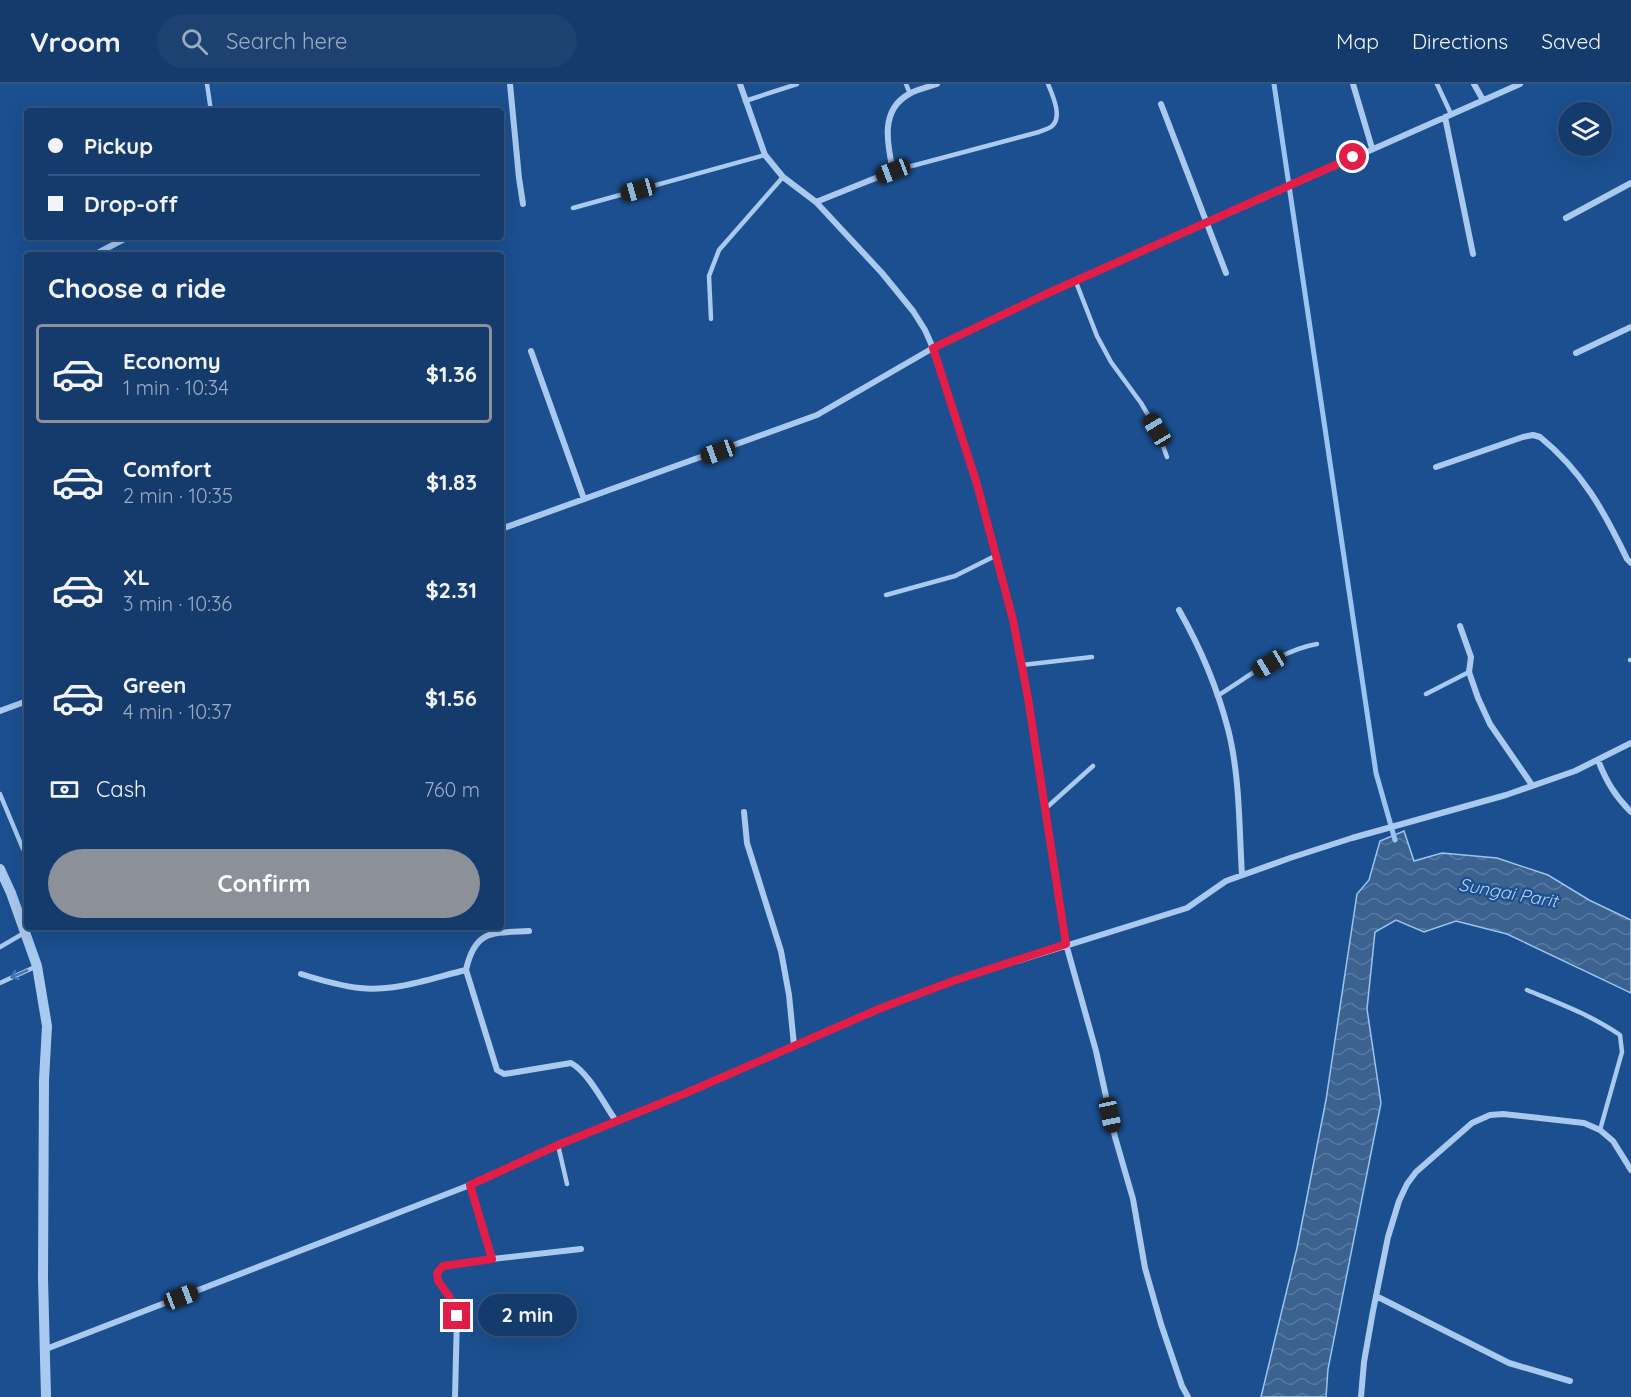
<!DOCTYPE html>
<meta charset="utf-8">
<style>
body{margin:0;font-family:Quicksand,sans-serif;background:#1d4271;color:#f1f3f6;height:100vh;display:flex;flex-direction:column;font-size:22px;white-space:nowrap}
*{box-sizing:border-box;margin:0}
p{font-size:20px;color:#9dadc1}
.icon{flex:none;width:33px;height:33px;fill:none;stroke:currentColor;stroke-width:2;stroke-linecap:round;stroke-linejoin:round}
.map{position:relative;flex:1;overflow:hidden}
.panel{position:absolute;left:24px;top:168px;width:480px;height:678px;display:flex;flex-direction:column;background:#143b6b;border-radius:6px;box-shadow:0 6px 24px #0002,0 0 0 2px #33557e}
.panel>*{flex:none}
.guide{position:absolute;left:24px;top:24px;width:480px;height:132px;border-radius:6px;box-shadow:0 6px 24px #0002,0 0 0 2px #33557e;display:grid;align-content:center;height:132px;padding:0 24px;background:#143b6b}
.controls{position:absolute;left:1558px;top:18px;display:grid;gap:12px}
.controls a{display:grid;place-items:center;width:54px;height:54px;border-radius:50%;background:#143b6b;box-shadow:0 6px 24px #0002,0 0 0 2px #33557e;font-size:30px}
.end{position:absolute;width:27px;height:27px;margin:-14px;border:8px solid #e11d48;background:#fff;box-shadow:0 0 0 3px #fff}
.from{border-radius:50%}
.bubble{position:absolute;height:42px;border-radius:21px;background:#143b6b;box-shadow:0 6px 24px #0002,0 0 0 2px #33557e;font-size:20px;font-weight:800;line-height:42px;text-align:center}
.car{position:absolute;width:18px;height:36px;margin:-18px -9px;border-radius:8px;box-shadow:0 0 4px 2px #0007;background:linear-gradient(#222 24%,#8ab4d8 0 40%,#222 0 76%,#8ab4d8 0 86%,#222 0)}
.guide b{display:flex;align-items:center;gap:21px;height:57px;font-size:22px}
.guide b+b{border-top:2px solid #33557e}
.guide i{width:15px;height:15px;background:#f1f3f6}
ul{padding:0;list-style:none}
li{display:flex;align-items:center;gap:18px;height:99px;margin:0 12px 9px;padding:0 12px;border:3px solid transparent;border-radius:6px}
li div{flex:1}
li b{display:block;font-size:22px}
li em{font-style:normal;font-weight:800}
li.on{border-color:#8c9099}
li>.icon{width:54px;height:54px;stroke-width:1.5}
h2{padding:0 24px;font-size:27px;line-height:72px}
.pay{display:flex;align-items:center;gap:15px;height:66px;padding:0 24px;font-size:22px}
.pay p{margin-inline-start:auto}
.button{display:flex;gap:12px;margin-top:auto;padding:12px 24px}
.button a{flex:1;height:69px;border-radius:36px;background:#8c9099;color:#fff;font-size:24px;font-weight:800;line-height:69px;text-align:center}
header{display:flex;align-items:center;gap:36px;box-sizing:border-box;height:84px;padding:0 30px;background:#143b6b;border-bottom:2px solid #33557e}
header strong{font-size:28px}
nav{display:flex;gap:33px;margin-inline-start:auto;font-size:21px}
.search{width:420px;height:54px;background:#1d4271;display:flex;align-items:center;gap:15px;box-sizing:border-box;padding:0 21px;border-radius:33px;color:#9dadc1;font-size:22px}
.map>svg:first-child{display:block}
.water{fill:url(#water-waves);stroke:#9cc4f0;stroke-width:1.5}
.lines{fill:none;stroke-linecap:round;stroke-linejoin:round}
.stream{stroke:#9cc4f0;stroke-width:5}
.service{stroke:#a9c9ee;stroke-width:4.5}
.minor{stroke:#a9c9ee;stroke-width:6}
.tertiary{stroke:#a9c9ee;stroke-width:10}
.oneway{stroke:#4674ac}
.route{stroke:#e11d48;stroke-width:8}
.labels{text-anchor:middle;stroke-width:4.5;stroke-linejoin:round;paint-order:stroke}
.water-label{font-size:18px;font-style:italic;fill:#b5d3f5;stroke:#1b4f8f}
</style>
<header>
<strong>Vroom</strong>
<div class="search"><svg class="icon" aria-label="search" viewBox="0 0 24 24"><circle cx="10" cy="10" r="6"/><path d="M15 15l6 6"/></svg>Search here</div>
<nav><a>Map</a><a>Directions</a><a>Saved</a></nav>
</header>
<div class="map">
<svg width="1631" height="1313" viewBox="0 0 1631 1313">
<defs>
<pattern id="water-waves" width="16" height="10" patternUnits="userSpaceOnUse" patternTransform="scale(1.5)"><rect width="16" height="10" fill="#3c6290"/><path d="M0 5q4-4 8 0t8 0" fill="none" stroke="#597aa1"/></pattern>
</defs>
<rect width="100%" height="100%" fill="#1b4f8f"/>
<!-- water -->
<path class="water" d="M 1404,747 L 1414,777 L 1442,769 L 1497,774 L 1548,791 L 1589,816 L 1631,836 L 1631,909 L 1507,850 L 1456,837 L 1424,848 L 1396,836 L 1375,848 L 1367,925 L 1381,1019 L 1328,1285 L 1326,1313 L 1261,1313 L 1297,1164 L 1326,1016 L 1357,810 L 1369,796 L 1380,757 Z"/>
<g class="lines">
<!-- stream -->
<path class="stream" d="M 1274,0 L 1376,689 L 1395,756"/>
<!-- service -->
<path class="service" d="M 207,0 L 211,27
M 906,0 L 910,10
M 1437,0 L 1451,30
M 745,17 L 797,0
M 893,87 L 1039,48 C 1043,46 1049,45 1052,42 C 1063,33 1052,10 1048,0
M 573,124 L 765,71
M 1076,198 L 1097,252 L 1111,278 L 1141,319 L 1157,346 L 1167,373
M 711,235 L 709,192 L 719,166 L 783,93
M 886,511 L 955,492 L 995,472
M 1630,576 L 1631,576
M 1022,581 L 1092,573
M 1426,610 L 1469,588
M 1217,612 C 1248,593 1281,566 1317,560
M 0,710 L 23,765
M 1045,725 L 1093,682
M 0,863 L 24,849
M 0,899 L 37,882
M 1527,906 C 1558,919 1591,931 1620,951 L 1622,968 L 1600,1046
M 558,1061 L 567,1100"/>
<!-- minor -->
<path class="minor" d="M 510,0 L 519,94 L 523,120
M 740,0 L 765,71 L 783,93 L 816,118 L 882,189 L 913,227 L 925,246 L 933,264 L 977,400 L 1013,536 L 1028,613 L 1066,860 L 1096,967 L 1115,1053 L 1133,1115 L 1145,1184 L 1161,1240 L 1182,1302 L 1188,1313
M 1353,0 L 1372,64
M 1474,0 L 1483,16
M 1161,20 L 1226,189
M 1445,33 L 1473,170
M 816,118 L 893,87 C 887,59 880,26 909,10 C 918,5 928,3 937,0
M 1566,134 L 1631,99
M 94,171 L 128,153
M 531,267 L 584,415
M 1576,269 L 1631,243
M 1436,383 L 1523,353 L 1533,351 L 1540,353 C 1582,387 1604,427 1627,475 L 1631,479
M 501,445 L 817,331 L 933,264 L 1046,210 L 1520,0
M 1179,526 C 1200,563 1217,603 1228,645 C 1240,692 1239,743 1242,791
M 1460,542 L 1471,573 L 1469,588 L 1478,614 L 1490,640 L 1532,701
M 0,627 L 27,617
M 1598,676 C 1606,697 1615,712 1631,728
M 744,728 L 747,759 L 781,867 L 789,911 L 794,961
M 466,886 C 475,845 493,849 529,847
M 301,890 C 320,896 340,902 360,904 C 394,908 432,894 466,886 L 497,986 L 504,990 L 511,989 L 571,979 C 589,989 604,1020 616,1037
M 470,1101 L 492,1175 L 581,1165
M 1376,1212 L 1509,1279 L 1570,1297
M 46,1265 L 470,1101 L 558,1061 L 686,1009 L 881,924 L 953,897 L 1187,824 L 1226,797 L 1290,774 L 1352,754 L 1506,711 L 1575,687 L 1631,659
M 455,1313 L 457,1232 L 449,1212 L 438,1197 L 437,1189 L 443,1182 L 492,1175
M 1361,1313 L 1364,1278 L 1373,1227 L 1388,1153 L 1399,1117 L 1407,1100 L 1416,1088 L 1472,1039 L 1490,1031 L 1503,1030 L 1584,1039 L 1600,1046 L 1613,1057 L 1631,1086"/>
<!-- tertiary -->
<path class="tertiary" d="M 0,785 L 11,809 L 37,882 L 47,942 L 44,996 L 43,1194 L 46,1313"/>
</g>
<!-- one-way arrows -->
<defs><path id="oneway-shaft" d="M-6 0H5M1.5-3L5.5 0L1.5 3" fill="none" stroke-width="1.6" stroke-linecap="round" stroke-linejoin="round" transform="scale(1.5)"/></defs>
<use class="oneway" href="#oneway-shaft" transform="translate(19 890) rotate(156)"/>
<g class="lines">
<!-- route -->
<path class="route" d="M 457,1232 L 449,1212 L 438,1197 L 437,1189 L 443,1182 L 492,1175 L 470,1101 L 558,1061 L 686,1009 L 881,924 L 953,897 L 1066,860 L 1028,614 L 1013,536 L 977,400 L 933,264 L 1046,210 L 1353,73"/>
</g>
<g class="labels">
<!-- water labels -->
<g class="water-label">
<text transform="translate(1508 809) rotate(10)" y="6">Sungai Parit</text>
</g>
</g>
</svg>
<div class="controls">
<a><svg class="icon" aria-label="layers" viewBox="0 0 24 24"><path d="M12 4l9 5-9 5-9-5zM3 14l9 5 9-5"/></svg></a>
</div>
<i class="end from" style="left:1353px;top:73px"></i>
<i class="end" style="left:457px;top:1232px"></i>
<div class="bubble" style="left:478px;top:1210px;width:99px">2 min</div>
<i class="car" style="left:893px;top:87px;rotate:249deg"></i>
<i class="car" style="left:638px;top:106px;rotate:254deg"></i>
<i class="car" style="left:1157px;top:346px;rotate:329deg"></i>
<i class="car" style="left:718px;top:368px;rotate:250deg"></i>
<i class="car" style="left:1269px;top:580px;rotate:239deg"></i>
<i class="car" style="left:1110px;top:1031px;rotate:168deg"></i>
<i class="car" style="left:181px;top:1213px;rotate:69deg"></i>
<div class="guide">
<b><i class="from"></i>Pickup</b>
<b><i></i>Drop-off</b>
</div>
<section class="panel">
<h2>Choose a ride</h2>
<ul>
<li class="on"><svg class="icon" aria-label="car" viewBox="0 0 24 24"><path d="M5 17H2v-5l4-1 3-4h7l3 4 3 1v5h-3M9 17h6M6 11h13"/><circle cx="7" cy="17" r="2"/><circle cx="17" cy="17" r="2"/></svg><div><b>Economy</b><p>1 min · 10:34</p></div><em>$1.36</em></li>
<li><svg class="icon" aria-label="car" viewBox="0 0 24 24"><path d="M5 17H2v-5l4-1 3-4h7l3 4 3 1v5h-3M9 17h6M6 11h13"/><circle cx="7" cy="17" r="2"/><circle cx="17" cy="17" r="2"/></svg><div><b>Comfort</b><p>2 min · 10:35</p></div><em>$1.83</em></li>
<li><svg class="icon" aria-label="car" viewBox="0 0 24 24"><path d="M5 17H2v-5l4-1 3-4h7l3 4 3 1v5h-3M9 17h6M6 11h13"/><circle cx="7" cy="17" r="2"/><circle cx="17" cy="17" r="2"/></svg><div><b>XL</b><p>3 min · 10:36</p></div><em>$2.31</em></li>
<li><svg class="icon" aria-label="car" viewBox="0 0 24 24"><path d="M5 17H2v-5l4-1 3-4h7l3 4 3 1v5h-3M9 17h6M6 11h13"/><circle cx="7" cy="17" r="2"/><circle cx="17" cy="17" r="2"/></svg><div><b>Green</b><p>4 min · 10:37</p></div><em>$1.56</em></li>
</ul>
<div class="pay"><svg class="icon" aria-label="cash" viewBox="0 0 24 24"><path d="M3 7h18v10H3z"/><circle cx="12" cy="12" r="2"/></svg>Cash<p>760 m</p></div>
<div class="button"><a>Confirm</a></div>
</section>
</div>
